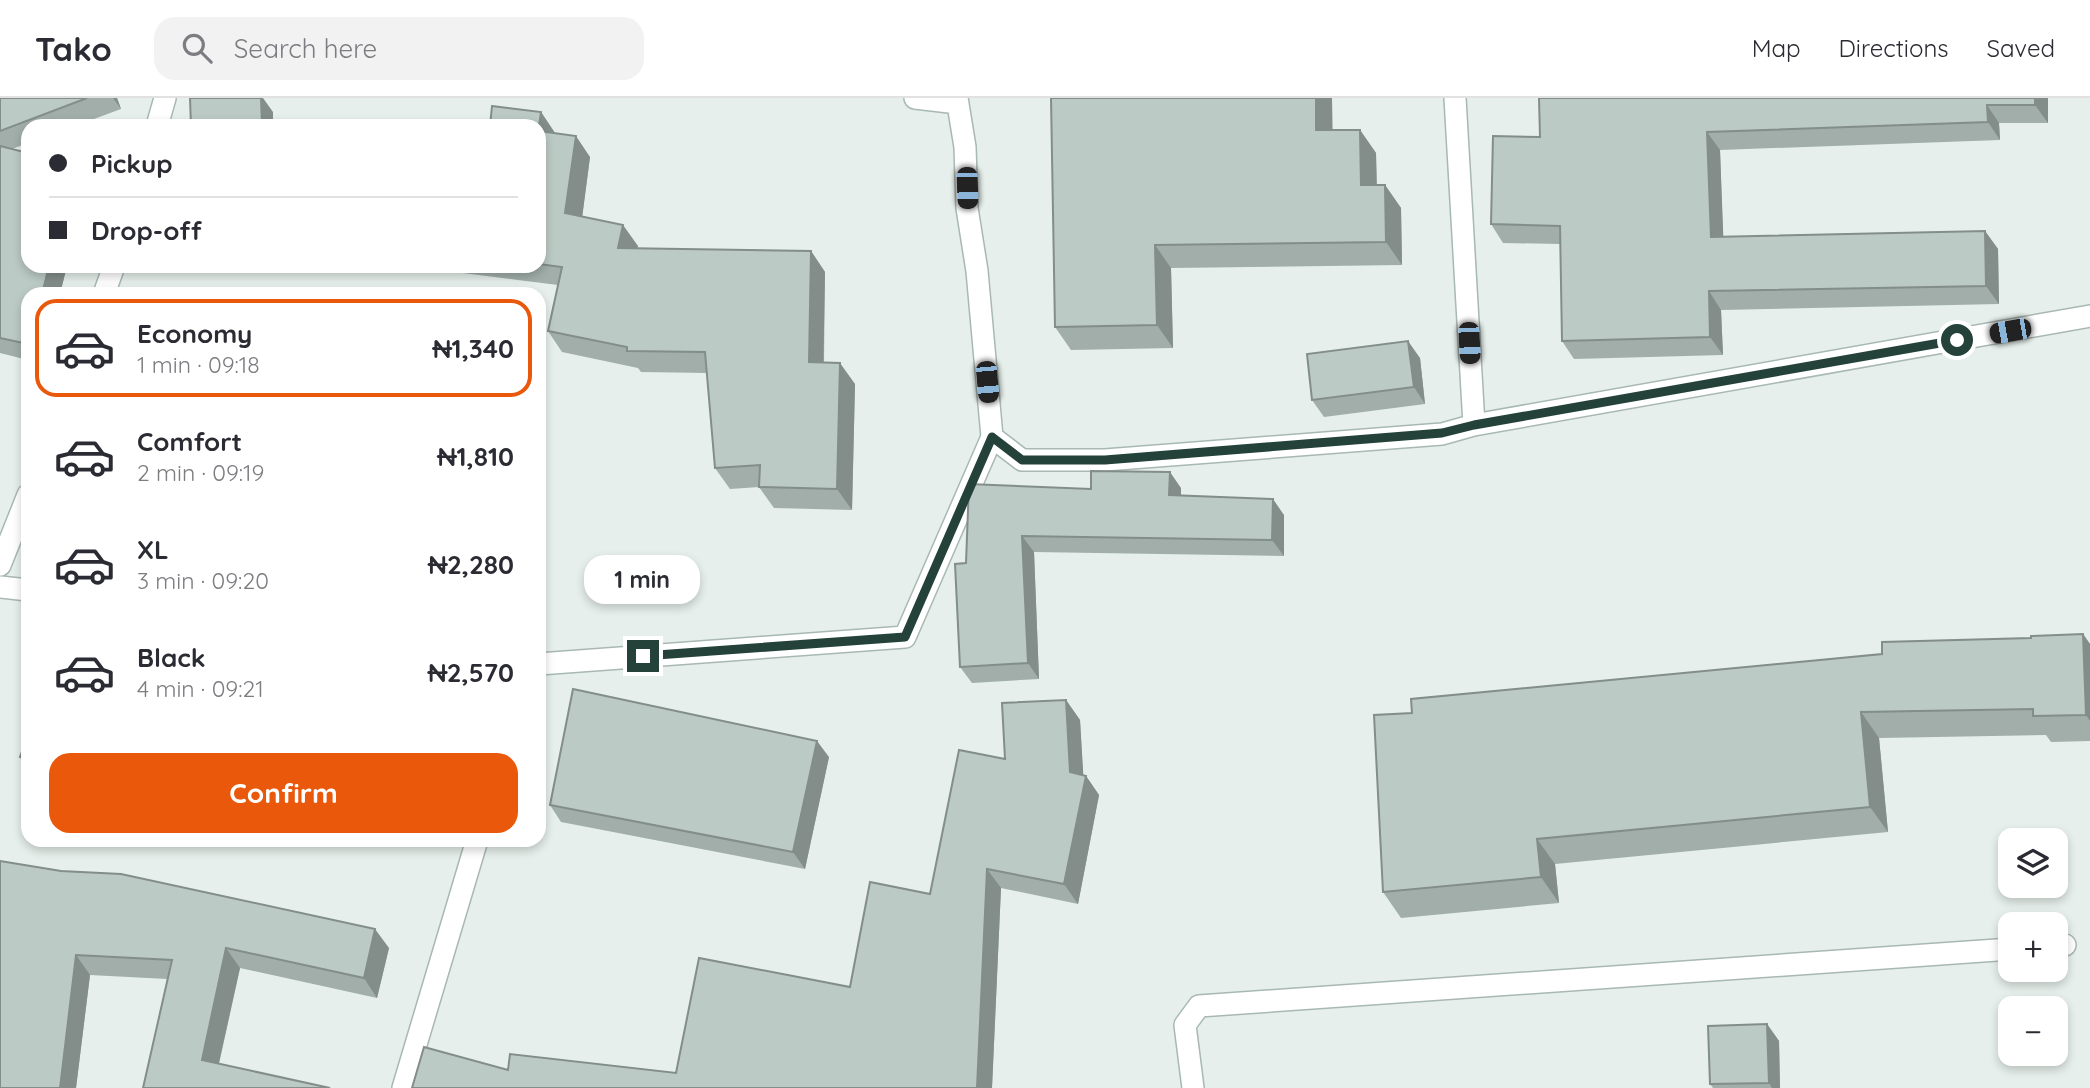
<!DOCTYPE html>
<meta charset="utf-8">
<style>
body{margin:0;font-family:Quicksand,sans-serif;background:#f2f2f3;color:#2b2b33;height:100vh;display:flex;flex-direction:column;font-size:26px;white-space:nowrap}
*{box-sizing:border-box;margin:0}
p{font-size:23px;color:#7c7c81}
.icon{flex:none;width:38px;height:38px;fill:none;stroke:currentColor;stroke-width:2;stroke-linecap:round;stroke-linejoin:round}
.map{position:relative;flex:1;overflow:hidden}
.drawer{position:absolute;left:21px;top:189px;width:525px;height:560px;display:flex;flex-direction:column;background:#fff;border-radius:21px;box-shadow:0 4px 10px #0003}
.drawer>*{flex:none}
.top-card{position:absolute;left:21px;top:21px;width:525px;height:154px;border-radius:21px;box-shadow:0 4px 10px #0003;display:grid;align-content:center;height:154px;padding:0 28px;background:#fff}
.fabs{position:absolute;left:1998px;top:730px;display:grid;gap:14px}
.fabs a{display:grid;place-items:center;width:70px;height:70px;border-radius:14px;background:#fff;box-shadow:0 4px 10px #0003;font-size:35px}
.end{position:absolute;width:32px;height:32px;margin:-16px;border:9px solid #24423a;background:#fff;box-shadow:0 0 0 4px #fff}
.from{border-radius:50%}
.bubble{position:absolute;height:49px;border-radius:21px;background:#fff;box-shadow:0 4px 10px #0003;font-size:23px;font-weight:700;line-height:49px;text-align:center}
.car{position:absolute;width:21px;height:42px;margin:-21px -10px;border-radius:9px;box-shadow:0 0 5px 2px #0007;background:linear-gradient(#222 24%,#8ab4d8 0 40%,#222 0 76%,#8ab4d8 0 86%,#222 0)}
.top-card b{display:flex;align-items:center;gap:24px;height:66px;font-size:26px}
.top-card b+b{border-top:2px solid #e1e1e2}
.top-card i{width:18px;height:18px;background:#2b2b33}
ul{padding:12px 0 0;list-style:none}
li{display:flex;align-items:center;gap:21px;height:98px;margin:0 14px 10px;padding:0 14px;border:4px solid transparent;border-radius:21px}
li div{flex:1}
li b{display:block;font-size:26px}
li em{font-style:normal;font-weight:700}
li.selected{border-color:#ea580c}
li>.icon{width:63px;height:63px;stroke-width:1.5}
.action{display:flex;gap:14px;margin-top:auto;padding:14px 28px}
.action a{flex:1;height:80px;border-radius:21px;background:#ea580c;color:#fff;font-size:28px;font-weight:700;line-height:80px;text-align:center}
header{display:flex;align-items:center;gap:42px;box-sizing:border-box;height:98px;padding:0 35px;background:#fff;border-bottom:2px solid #e1e1e2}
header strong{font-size:33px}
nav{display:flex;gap:38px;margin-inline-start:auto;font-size:24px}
.search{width:490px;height:63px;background:#f2f2f3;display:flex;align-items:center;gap:18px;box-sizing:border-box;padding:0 24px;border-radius:21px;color:#7c7c81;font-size:26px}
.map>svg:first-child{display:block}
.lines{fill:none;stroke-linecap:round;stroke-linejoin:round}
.lane-casing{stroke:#a8b8b2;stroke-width:24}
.street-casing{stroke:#a8b8b2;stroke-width:24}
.lane{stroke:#fff;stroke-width:21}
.street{stroke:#fff;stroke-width:21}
.wall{fill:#a1aea9}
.shaded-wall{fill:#838d89}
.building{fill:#bbcac4;stroke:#838d89;stroke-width:2}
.route{stroke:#24423a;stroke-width:9}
</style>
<header>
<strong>Tako</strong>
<div class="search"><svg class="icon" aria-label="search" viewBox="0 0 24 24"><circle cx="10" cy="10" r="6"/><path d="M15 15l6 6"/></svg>Search here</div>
<nav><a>Map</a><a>Directions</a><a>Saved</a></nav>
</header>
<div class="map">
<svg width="2090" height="990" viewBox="0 0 2090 990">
<rect width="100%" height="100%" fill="#e6efeb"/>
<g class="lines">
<!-- lane casing -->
<g class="lane-casing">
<path id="lane" d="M 2056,848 L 2065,847
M 1193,990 L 1185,927 L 1199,908 L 2011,851"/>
</g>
<!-- street casing -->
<g class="street-casing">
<path id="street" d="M 915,0 L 958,5
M 957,0 L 965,49 L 967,110 L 977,173 L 992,339 L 1022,362 L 1105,362 L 1442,336 L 1474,327 L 2090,218
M 1455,0 L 1474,327
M 157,28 L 165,0
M 104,196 L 114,168
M 0,467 L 28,397
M 0,489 L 28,492
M 539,566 L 905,539 L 992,339
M 403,990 L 477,742"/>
</g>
<!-- lane -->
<use href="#lane" class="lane"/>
<!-- street -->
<use href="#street" class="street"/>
</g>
<!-- wall -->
<path class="wall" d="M 0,0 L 117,0 L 121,11 L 75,28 L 28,28 L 28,45 L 12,51 L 28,168 L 67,168 L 60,196 L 28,196 L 28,262 L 0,255 Z
M 1051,0 L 1332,0 L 1332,32 L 1360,32 L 1376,55 L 1377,87 L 1385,87 L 1401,110 L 1402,167 L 1171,170 L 1173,250 L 1071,252 L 1055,229 Z
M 1539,0 L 2048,0 L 2048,25 L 1999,25 L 2000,42 L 1720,52 L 1723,139 L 1985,133 L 1998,151 L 1999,206 L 1721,212 L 1723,257 L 1574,261 L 1562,243 L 1560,146 L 1503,145 L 1491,126 L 1540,39 Z
M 541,14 L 555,35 L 590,59 L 582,119 L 638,148 L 637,150 L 811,153 L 825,174 L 824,264 L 855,286 L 852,412 L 774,410 L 759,389 L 730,391 L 715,370 L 707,275 L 641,274 L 638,270 L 562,254 L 548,233 L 558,187 L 455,174 L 451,168 L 539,168 L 539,28 Z
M 1420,260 L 1425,306 L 1324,319 L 1312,302 Z
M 1181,390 L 1181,397 L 1284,417 L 1284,458 L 1034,454 L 1039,581 L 972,585 L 960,569 L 966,465 L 1091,391 Z
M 2083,536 L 2090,546 L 2090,643 L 2051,644 L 2046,637 L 1879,640 L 1888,734 L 1555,766 L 1559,805 L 1401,820 L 1383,794 L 1412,615 L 1882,556 L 2031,540 Z
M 1066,602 L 1080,622 L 1083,677 L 1086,678 L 1099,697 L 1078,806 L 1001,790 L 992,990 L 412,990 L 508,972 L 676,975 L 850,889 L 930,796 L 1005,661 Z
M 28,638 L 28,670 L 20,659 Z
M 829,659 L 805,771 L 561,724 L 550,707 Z
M 0,763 L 389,850 L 377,900 L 240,870 L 219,966 L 143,990 L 167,881 L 90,877 L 76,990 L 0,990 Z
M 1767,926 L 1779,943 L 1780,990 L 1713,990 L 1710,986 Z"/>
<!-- shaded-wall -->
<path class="shaded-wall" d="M 113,0 L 117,0 L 121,11 Z
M 261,0 L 263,0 L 273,14 L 273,28 L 262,27 Z
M 1316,0 L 1332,0 L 1333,55 L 1316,32 Z
M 2035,0 L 2048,0 L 2048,25 L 2035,7 Z
M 1987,7 L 1999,25 L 2000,42 L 1988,24 Z
M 541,14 L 555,35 L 539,34 Z
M 1360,32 L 1376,55 L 1377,110 L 1361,87 Z
M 1707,34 L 1720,52 L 1724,157 L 1711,139 Z
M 576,38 L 590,59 L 580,136 L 565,115 Z
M 1385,87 L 1401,110 L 1402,167 L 1386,144 Z
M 623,127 L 638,148 L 633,171 L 618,150 Z
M 1985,133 L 1998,151 L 1999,206 L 1986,188 Z
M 1155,147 L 1171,170 L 1173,250 L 1157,227 Z
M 811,153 L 825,174 L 823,285 L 809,264 Z
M 49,168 L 67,168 L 60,196 L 42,196 Z
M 1709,193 L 1721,212 L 1723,257 L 1710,239 Z
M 1408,243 L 1420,260 L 1425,306 L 1414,289 Z
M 840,265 L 855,286 L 852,412 L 837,391 Z
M 1170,374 L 1181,390 L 1181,413 L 1169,397 Z
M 1273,401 L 1284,417 L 1284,458 L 1272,442 Z
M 1022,438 L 1034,454 L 1039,581 L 1028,565 Z
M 2083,536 L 2090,546 L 2090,623 L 2086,617 Z
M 1066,602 L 1080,622 L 1084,688 L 1086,678 L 1099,697 L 1078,806 L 1064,786 L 1070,674 Z
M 1861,614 L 1879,640 L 1888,734 L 1870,709 Z
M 817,643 L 829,659 L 805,771 L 793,754 Z
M 1537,741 L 1555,766 L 1559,805 L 1541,779 Z
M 987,771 L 1001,790 L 992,990 L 977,990 Z
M 375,831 L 389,850 L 377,900 L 364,880 Z
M 226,850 L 240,870 L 215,982 L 202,962 Z
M 76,857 L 90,877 L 76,990 L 60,990 Z
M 1767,926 L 1779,943 L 1780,990 L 1772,990 L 1769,985 Z"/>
<!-- building -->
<path class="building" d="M 0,0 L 87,0 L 0,33 Z
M 190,0 L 261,0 L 262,27 L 311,28 L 191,28 Z
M 1051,0 L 1316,0 L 1316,32 L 1360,32 L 1361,87 L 1385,87 L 1386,144 L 1155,147 L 1157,227 L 1055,229 Z
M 1539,0 L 2035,0 L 2035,7 L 1987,7 L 1988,24 L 1707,34 L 1711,139 L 1985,133 L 1986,188 L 1709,193 L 1710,239 L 1562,243 L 1560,128 L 1491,126 L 1493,38 L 1540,39 Z
M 492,8 L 541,14 L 539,28 L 490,28 Z
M 539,33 L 576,38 L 565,115 L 623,127 L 618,150 L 811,153 L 809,264 L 840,265 L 837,391 L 759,389 L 760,367 L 715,370 L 705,254 L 627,253 L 627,249 L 548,233 L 562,169 L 539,166 Z
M 0,48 L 28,55 L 28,168 L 49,168 L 42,196 L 28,196 L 28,246 L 0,240 Z
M 1408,243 L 1414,289 L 1312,302 L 1307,256 Z
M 1091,373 L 1170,374 L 1169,397 L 1273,401 L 1272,442 L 1022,438 L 1028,565 L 960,569 L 955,466 L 966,465 L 969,386 L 1091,391 Z
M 2083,536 L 2086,617 L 2033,618 L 2033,611 L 1861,614 L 1870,709 L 1537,741 L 1541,779 L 1383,794 L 1374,617 L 1412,615 L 1411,601 L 1882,556 L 1882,544 L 2031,540 L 2031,538 Z
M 573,591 L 817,643 L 793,754 L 550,707 Z
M 1066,602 L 1070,674 L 1086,678 L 1064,786 L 987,771 L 977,990 L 412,990 L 424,949 L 508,972 L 510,956 L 676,975 L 699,860 L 850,889 L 870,784 L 930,796 L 959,652 L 1005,661 L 1002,605 Z
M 28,638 L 28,662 L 20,659 Z
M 0,763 L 61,773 L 121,776 L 375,831 L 364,880 L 226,850 L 202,962 L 330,990 L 143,990 L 172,862 L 76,857 L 60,990 L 0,990 Z
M 1767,926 L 1769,985 L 1710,986 L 1708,928 Z"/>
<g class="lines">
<!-- route -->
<path class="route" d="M 643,558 L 905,539 L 992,339 L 1022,362 L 1105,362 L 1442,335 L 1474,327 L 1957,242"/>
</g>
</svg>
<div class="fabs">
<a><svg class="icon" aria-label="layers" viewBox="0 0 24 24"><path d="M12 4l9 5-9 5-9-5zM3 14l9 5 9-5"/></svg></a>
<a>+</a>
<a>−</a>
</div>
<i class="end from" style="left:1957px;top:242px"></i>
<i class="end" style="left:643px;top:558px"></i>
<div class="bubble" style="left:584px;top:457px;width:116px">1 min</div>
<i class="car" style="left:967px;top:90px;rotate:178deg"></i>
<i class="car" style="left:2010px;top:233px;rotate:260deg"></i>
<i class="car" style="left:1469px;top:245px;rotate:177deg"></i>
<i class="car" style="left:987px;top:284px;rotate:175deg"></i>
<div class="top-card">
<b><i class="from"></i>Pickup</b>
<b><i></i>Drop-off</b>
</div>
<section class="drawer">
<ul>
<li class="selected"><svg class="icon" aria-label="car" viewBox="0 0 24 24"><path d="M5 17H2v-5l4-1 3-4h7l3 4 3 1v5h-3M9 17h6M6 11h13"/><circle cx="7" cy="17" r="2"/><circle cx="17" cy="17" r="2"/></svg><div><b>Economy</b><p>1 min · 09:18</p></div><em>₦1,340</em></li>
<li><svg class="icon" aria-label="car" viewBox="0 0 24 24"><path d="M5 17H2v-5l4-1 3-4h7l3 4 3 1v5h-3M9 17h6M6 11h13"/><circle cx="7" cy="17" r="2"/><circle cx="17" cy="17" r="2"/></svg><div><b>Comfort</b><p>2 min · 09:19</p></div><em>₦1,810</em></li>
<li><svg class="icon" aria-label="car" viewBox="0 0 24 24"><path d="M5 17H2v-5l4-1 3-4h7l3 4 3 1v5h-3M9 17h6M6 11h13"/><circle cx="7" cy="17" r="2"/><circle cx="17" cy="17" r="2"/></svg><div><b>XL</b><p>3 min · 09:20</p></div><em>₦2,280</em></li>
<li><svg class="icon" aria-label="car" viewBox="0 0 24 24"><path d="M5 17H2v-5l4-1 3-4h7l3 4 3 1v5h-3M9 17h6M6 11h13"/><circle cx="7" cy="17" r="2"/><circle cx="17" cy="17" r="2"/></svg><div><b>Black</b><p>4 min · 09:21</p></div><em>₦2,570</em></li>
</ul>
<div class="action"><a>Confirm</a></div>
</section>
</div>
